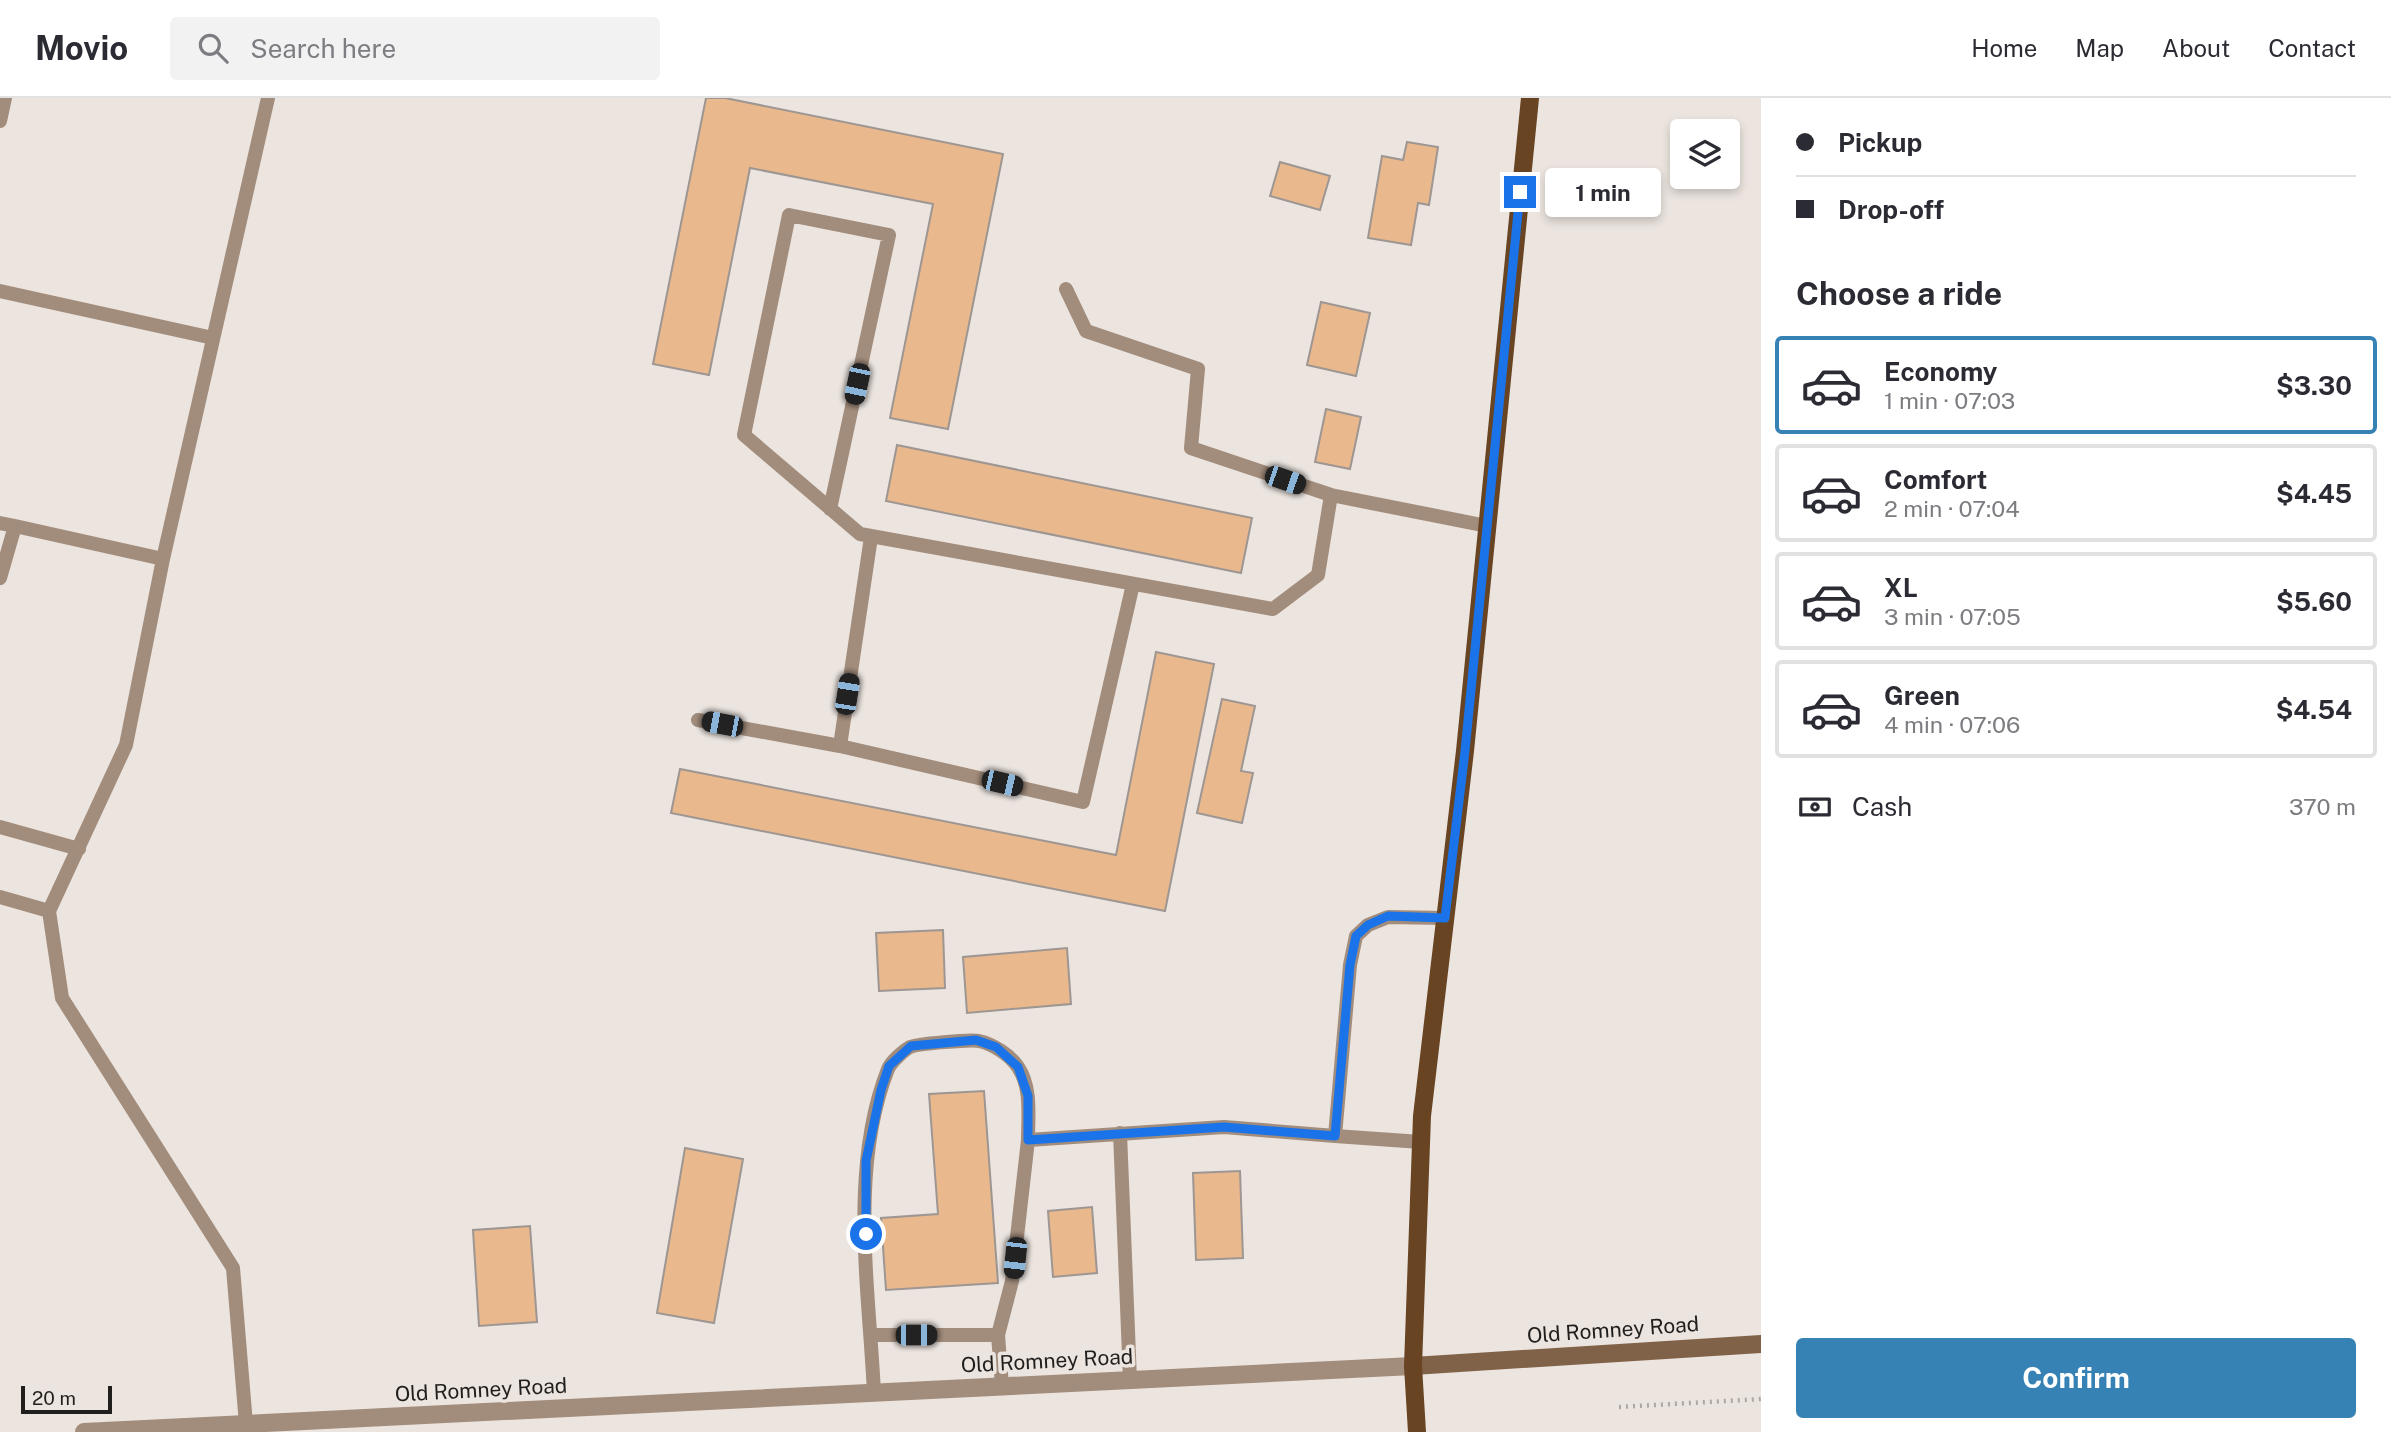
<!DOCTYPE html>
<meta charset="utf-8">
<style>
body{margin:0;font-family:"Public Sans",sans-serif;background:#f2f2f3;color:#2b2b33;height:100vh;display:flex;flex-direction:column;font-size:26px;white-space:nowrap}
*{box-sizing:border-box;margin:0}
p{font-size:23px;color:#7c7c81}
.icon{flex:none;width:38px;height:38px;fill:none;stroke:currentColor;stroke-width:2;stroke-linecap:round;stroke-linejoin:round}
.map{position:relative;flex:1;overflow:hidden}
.sheet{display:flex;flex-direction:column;background:#fff;width:630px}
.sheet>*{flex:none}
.top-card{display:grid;align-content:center;height:154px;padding:0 35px;background:#fff}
.fabs{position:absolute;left:1670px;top:21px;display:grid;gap:14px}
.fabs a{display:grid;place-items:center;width:70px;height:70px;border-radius:7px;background:#fff;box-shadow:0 4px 10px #0003;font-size:35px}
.scale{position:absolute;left:21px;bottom:18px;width:91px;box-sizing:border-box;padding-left:7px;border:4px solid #211f1d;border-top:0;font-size:19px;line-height:24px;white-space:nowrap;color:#211f1d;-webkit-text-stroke:5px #ebe4df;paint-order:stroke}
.end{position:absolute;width:32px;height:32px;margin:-16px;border:9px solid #1a73e8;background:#fff;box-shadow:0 0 0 4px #fff}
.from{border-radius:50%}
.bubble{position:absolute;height:49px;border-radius:7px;background:#fff;box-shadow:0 4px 10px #0003;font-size:23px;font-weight:700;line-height:49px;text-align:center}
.car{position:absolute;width:21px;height:42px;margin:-21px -10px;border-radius:9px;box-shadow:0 0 5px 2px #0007;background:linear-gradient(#222 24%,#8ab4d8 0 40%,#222 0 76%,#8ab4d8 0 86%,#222 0)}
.top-card b{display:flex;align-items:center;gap:24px;height:66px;font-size:26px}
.top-card b+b{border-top:2px solid #e1e1e2}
.top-card i{width:18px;height:18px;background:#2b2b33}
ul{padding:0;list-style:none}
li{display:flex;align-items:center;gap:21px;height:98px;margin:0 14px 10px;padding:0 21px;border:4px solid #e1e1e2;border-radius:7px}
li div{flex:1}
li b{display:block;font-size:26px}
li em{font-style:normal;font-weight:700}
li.active{border-color:#3782b5}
li>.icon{width:63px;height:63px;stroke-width:1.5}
h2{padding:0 35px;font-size:32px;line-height:84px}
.pay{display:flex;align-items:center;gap:18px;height:77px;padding:0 35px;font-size:26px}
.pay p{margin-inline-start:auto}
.primary-button{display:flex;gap:14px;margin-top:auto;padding:14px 35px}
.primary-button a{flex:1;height:80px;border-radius:7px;background:#3782b5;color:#fff;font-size:28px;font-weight:700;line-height:80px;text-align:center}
header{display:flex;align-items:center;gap:42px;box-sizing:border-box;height:98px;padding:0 35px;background:#fff;border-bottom:2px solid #e1e1e2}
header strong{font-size:33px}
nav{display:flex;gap:38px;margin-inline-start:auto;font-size:24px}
.search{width:490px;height:63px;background:#f2f2f3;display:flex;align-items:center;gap:18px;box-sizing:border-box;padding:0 24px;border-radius:7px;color:#7c7c81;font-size:26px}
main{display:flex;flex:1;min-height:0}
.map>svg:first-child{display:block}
.building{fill:#eab88d;stroke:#9d9692;stroke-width:2}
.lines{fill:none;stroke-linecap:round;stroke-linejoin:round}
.path{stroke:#ada7a3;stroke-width:4.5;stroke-dasharray:2 5;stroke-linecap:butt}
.lane{stroke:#a28c7b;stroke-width:14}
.street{stroke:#a28c7b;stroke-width:18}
.secondary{stroke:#806248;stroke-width:18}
.primary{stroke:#684423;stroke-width:18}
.route{stroke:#1a73e8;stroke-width:9}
.labels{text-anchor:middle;stroke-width:7;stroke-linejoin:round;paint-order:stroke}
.street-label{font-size:21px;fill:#211f1d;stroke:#ebe4df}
</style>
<header>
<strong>Movio</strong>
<div class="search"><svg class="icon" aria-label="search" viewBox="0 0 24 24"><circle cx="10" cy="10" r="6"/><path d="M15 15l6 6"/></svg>Search here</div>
<nav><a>Home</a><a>Map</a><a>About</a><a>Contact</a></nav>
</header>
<main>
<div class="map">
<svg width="1761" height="1334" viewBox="0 0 1761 1334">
<rect width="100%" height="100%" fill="#ebe4df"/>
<!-- building -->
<path class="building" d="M 706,0 L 725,0 L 1003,56 L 948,331 L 890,320 L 933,106 L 750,70 L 709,277 L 653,266 Z
M 1407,44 L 1438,49 L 1429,107 L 1418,105 L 1411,147 L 1368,140 L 1382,58 L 1403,62 Z
M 1280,64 L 1330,78 L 1320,112 L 1270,98 Z
M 1321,204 L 1370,215 L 1356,278 L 1307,267 Z
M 1326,311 L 1361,319 L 1350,371 L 1315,364 Z
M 897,347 L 1252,420 L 1241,475 L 886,403 Z
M 1156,554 L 1214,566 L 1165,813 L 671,715 L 680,671 L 1116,757 Z
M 1222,601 L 1255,608 L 1241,673 L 1253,675 L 1242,725 L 1197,715 Z
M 943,832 L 945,890 L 879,893 L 876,835 Z
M 1067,850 L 1071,906 L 967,915 L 963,859 Z
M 984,993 L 998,1185 L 886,1192 L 881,1120 L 938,1116 L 929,996 Z
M 685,1050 L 743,1061 L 714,1225 L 657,1215 Z
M 1240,1073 L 1243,1160 L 1196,1162 L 1193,1075 Z
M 1092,1109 L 1097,1175 L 1053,1179 L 1048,1113 Z
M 530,1128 L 537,1224 L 479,1228 L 473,1132 Z"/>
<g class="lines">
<!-- path -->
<path class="path" d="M 1619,1309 L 1761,1301"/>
<!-- lane -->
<path class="lane" d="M 0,23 L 5,0
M 1066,191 L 1086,233 L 1198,271 L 1191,350 L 1331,397 L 1487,428
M 0,193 L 213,240
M 830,411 L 889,137 L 789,117 L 744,337 L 860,436 L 1273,511 L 1318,477 L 1331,397
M 0,425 L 15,428
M 871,439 L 840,648 L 1083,704 L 1133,486
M 0,480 L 15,428 L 163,461
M 698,622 L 840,648
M 0,729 L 79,751
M 0,799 L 49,813 L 62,900 L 233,1170 L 246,1326
M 49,813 L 126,647 L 163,461 L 268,0
M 1120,1035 L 1130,1282
M 1421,1044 L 1335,1038 L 1350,867 L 1356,838 L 1368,827 L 1388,819 L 1445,820
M 871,1237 L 998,1237 L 1002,1288
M 998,1237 L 1012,1183 L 1028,1042
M 874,1295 C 869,1191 849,1070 888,971 C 891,964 903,953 910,949 C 916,946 972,941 979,943 C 993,946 1010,957 1018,969 C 1032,990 1028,1019 1028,1042 L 1224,1029 L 1335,1038"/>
<!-- street -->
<path class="street" d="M 84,1334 L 1413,1268"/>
<!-- secondary -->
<path class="secondary" d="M 1413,1268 L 1761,1246"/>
<!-- primary -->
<path class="primary" d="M 1417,1334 L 1413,1268 L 1422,1018 L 1465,653 L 1530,0"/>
</g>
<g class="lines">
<!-- route -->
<path class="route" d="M 866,1136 L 866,1063 L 881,992 L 889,968 L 911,948 L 976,942 L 996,949 L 1018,969 L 1028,998 L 1028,1042 L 1224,1029 L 1335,1038 L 1350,867 L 1356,838 L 1368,827 L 1388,818 L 1445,820 L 1465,653 L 1520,94"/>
</g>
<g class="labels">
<!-- street labels -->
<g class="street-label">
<text transform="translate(1613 1232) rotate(-4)" y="7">Old Romney Road</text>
<text transform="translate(1047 1263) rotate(-3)" y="7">Old Romney Road</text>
<text transform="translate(481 1292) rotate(-3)" y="7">Old Romney Road</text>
</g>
</g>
</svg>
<div class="fabs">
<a><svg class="icon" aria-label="layers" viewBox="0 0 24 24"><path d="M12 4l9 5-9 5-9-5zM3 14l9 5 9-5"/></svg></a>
</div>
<div class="scale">20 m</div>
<i class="end from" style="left:866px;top:1136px"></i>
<i class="end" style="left:1520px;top:94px"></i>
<div class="bubble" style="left:1545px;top:70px;width:116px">1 min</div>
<i class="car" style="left:857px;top:286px;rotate:192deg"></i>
<i class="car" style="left:1285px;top:382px;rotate:109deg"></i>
<i class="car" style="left:847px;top:596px;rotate:9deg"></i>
<i class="car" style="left:722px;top:626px;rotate:281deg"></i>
<i class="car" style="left:1002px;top:685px;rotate:103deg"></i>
<i class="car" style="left:1015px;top:1160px;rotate:186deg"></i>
<i class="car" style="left:916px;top:1237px;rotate:90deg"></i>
</div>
<section class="sheet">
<div class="top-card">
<b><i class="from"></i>Pickup</b>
<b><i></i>Drop-off</b>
</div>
<h2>Choose a ride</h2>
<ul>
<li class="active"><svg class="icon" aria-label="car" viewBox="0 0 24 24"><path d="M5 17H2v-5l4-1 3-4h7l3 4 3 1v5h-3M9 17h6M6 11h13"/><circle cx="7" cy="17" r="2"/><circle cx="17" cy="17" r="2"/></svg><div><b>Economy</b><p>1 min · 07:03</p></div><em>$3.30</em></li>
<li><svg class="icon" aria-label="car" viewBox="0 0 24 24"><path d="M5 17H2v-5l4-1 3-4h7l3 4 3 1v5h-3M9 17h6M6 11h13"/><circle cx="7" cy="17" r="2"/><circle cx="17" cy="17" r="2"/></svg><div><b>Comfort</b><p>2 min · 07:04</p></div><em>$4.45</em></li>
<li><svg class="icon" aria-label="car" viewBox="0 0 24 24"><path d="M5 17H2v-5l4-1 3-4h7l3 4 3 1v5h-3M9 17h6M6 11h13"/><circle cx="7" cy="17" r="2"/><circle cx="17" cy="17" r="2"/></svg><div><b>XL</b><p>3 min · 07:05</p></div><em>$5.60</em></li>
<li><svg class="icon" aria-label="car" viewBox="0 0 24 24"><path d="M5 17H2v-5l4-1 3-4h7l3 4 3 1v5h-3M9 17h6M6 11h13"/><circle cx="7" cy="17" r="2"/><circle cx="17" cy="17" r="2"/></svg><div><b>Green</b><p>4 min · 07:06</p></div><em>$4.54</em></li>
</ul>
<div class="pay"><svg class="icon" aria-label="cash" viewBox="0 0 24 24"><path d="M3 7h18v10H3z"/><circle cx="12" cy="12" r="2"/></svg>Cash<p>370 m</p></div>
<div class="primary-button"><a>Confirm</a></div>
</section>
</main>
